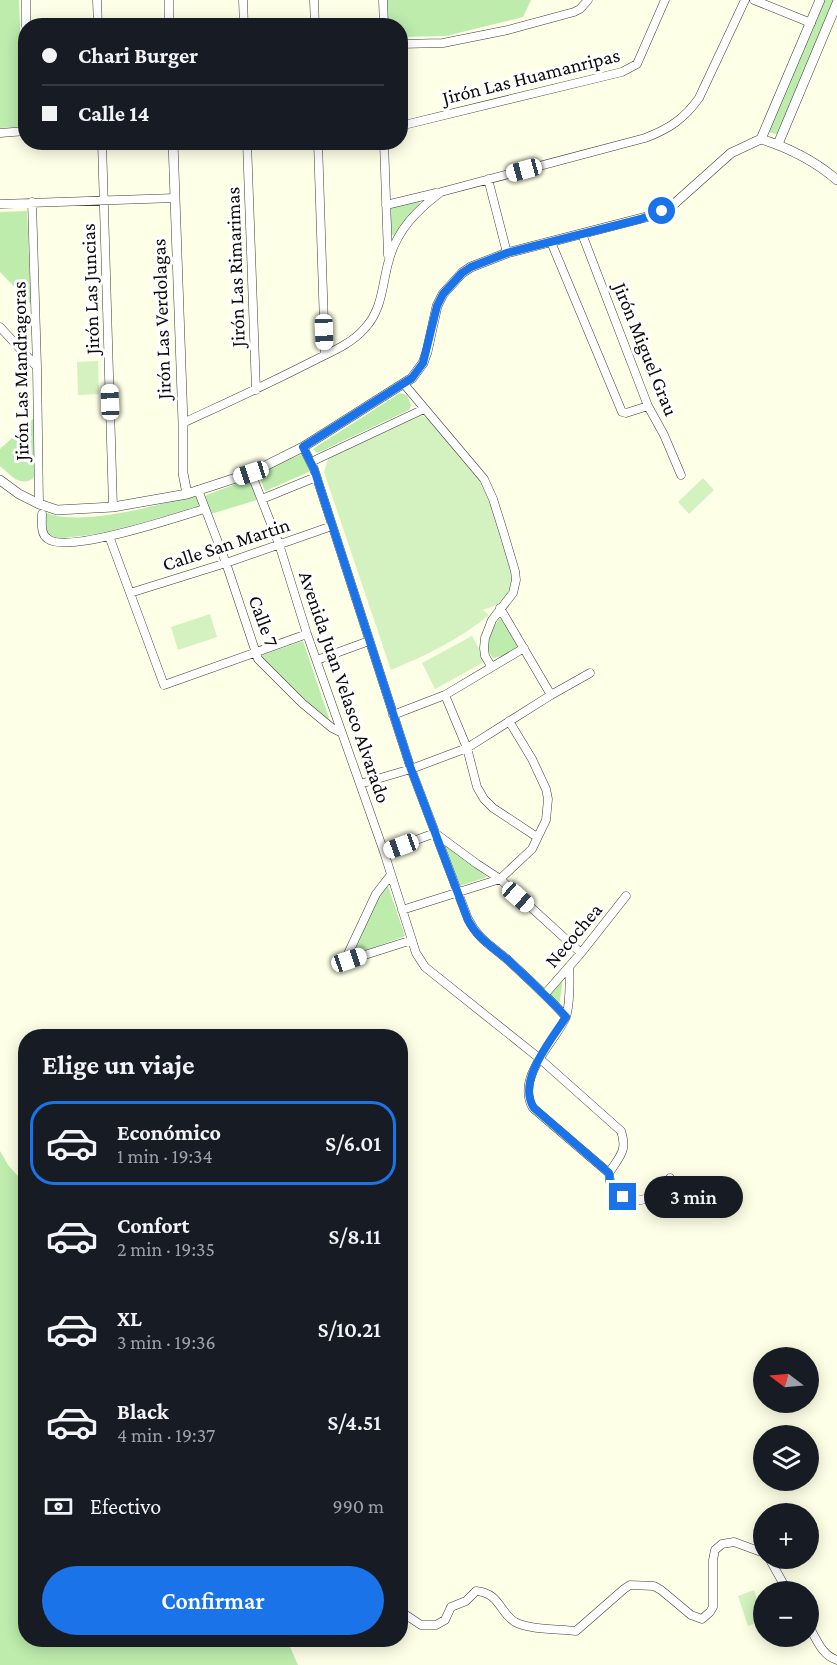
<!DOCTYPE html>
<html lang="es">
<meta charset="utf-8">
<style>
body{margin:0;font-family:"Crimson Pro",serif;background:#20242c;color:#f1f3f6;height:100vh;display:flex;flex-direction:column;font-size:22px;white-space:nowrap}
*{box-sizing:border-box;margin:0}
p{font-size:20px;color:#9ea1a6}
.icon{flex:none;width:33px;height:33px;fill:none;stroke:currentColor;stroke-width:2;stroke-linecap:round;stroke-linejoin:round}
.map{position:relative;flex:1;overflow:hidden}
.drawer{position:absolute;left:18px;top:1029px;width:390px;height:618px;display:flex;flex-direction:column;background:#171b24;border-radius:24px;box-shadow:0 3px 15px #0003}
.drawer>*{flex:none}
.banner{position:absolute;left:18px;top:18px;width:390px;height:132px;border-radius:24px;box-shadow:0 3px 15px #0003;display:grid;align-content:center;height:132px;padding:0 24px;background:#171b24}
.needle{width:39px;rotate:286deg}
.tools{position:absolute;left:753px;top:1347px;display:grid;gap:12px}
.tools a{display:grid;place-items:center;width:66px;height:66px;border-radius:50%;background:#171b24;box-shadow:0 3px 15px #0003;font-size:30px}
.end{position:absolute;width:27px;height:27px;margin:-14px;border:8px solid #1a73e8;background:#fff;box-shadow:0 0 0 3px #fff}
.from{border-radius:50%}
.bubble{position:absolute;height:42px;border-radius:21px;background:#171b24;box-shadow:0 3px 15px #0003;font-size:20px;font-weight:600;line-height:42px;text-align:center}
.car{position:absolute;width:18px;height:36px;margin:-18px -9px;border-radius:8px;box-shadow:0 0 4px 2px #0007;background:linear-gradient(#fff 24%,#345 0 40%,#fff 0 76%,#345 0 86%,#fff 0)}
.banner b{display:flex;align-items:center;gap:21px;height:57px;font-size:22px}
.banner b+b{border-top:2px solid #363941}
.banner i{width:15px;height:15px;background:#f1f3f6}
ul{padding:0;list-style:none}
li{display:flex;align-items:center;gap:18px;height:84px;margin:0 12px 9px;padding:0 12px;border:3px solid transparent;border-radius:24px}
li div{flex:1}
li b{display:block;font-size:22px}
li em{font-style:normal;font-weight:600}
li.selected{border-color:#1a73e8}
li>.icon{width:54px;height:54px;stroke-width:1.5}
h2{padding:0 24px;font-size:27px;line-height:72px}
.pay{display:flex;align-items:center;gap:15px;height:66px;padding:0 24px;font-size:22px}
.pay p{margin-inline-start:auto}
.button{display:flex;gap:12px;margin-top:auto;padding:12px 24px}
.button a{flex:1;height:69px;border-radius:36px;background:#1a73e8;color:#fff;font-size:24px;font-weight:600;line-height:69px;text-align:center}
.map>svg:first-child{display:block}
.green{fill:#bdecad}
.pitch{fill:#d3f2c0}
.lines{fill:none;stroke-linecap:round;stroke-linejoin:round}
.minor-casing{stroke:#3d3d3d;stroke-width:9}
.tertiary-casing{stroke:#3d3d3d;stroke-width:10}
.minor{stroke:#fff;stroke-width:8}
.tertiary{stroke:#fff;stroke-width:9}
.route{stroke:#1a73e8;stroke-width:8}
.labels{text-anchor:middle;stroke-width:6;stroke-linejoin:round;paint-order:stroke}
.street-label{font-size:20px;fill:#0a0a0a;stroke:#fff}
</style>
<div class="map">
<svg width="837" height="1665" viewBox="0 0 837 1665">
<rect width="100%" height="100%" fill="#fdffe6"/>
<!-- green -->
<path class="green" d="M 0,0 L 19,0 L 24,127 L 0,128 Z
M 387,0 L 531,0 L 523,17 L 446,36 L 401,37 L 400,26 L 387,25 Z
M 825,0 L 835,0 L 777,134 L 771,133 L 769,131 Z
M 418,200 L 420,204 L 406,219 L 395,236 L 391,234 L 390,207 Z
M 27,211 L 31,304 L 0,272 L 0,212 Z
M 400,393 L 407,395 L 411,405 L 409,410 L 317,453 L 313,449 Z
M 34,418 L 35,475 L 32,479 C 19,487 10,474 0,466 L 0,449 Z
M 302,454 L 311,471 L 265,491 L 258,473 Z
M 249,479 L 257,500 L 211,514 L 204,496 Z
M 194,496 L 198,498 L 199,503 L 198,507 L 105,533 L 56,539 L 48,536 L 45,527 L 46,513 C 84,527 155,505 194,496 Z
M 502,615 L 520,647 L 507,655 L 493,658 L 486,648 C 488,635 494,626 502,615 Z
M 303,641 L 332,727 L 261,661 L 259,656 Z
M 447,845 L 487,877 L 457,887 L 443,846 Z
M 388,886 L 405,936 L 351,956 L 350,954 L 379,894 Z
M 563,978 L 559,1007 L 544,993 Z
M 0,1151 L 8,1165 L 26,1185 L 26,1640 L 287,1640 L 298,1665 L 0,1665 Z"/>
<!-- pitch -->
<path class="pitch" d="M 98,361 L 99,394 L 78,395 L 77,362 Z
M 421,415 L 434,422 L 480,477 L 488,493 L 514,572 L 510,590 L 497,605 L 483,610 L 489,615 C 460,639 425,656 391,670 L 324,472 L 329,456 Z
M 703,478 L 714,490 L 689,514 L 678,502 Z
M 210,614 L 217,637 L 178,650 L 171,627 Z
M 472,636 L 486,661 L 435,689 L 422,663 Z
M 754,1590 L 763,1616 L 763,1621 L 748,1626 L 738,1596 Z"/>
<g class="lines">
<!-- minor casing -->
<g class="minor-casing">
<path id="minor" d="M 26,0 L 26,26
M 97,0 L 98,26
M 243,0 L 244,26
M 314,0 L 315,26
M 383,0 L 384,26
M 754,0 L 811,23
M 400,44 L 443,43 L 508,30 L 574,12 L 580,9 L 588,0
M 400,126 L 622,72 L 637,64 L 665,0
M 0,133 L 26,131
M 102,142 L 113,507
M 247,142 L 256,390
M 318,142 L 325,355
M 384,142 L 388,255
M 488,179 L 507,253
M 32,202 L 37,367 L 39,504
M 0,204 L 175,198
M 386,205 L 436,193
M 582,234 L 648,406 L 664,435 L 681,475
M 551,242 L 622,412 L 626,413 L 648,406
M 0,327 L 37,367
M 404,384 L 484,479 L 493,499 L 504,534 L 515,571 L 516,580 L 513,593 L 492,620 L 485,638 L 484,648 L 485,656 L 491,666
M 183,423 C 224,404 266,385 307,364 C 326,354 351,345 365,328 C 383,309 382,283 389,260 C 397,230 417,210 441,192 L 645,138 C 669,129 684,119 699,98 L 745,0
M 303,447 L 314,469 L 411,769 L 468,919 C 478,939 492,946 508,960 C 528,979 548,997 566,1017
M 311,462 L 424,409
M 251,473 L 279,544 L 307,634 L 384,852 L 416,953 L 425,967 L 539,1058 L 621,1131 C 628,1151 619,1157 609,1173
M 198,490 L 226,563 L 258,659 L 302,703 L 332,728 L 342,733
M 262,499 L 316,477
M 42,514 C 42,522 40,534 48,539 C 68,554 178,517 204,509
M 109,536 L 164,685 L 307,634
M 130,593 L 226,563 L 332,526
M 500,608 L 551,695
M 317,660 L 369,641
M 445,695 L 467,748 L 477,787 L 484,799 L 493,808 L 537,837
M 393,715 L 445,695 L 524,648
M 360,784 L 411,769 L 467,748 L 551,695 L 590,673
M 384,852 L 435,833 L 477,864 L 500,879 L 581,953
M 390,876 L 376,894 L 346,958 L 349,960 L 412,940
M 402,910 L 500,879 L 532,849 L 546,820 L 548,799 L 546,789 L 532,759 L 509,721
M 569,967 C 570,978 570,1009 565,1019 C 554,1043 515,1078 533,1108 L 609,1173 L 611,1188 C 640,1210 648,1200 670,1178
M 545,994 L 581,953 L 626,896
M 769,1558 L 788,1592
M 400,1611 L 421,1625 L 436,1625 L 445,1620 L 451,1607 L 466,1601 L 476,1591 C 500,1593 499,1612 515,1622 C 530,1630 558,1629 576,1631 L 624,1589 L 630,1585 L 654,1586 L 661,1590 L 691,1615 L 702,1619 L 710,1612 L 713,1607 L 713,1560 L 715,1550 L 722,1544 L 734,1542 L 764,1553
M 808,1625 C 817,1639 821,1655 837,1660"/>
</g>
<!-- tertiary casing -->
<g class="tertiary-casing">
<path id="tertiary" d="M 169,0 L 169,26
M 761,139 L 820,0
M 173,142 L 183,423 L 183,473 L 187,494
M 778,144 L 837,3
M 0,480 L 19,494 L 39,504 L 57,510 L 113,507 L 187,494 L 251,473 L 303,447 L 412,378 L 423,363 L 427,352 L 437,306 L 443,294 L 462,273 L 471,267 L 507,253 L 650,216 L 674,204 L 731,153 L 761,139 C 789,148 815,161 837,180"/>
</g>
<!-- minor -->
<use href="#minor" class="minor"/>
<!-- tertiary -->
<use href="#tertiary" class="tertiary"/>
</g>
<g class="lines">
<!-- route -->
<path class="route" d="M 623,1197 L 611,1188 L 609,1173 L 534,1108 C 516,1081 552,1039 566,1017 C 548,997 528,979 508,960 C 492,946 478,939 468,920 L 411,769 L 314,469 L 303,447 L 412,378 L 423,363 L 437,306 L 443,294 L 462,273 L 471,267 L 507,253 L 641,219 L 662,211"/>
</g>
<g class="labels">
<!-- street labels -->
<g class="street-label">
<text transform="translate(531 76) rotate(-14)" y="7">Jirón Las Huamanripas</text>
<text transform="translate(235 267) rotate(-92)" y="7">Jirón Las Rimarimas</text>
<text transform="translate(90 289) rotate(-92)" y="7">Jirón Las Juncias</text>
<text transform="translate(161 319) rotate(-92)" y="7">Jirón Las Verdolagas</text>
<text transform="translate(646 349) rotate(68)" y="7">Jirón Miguel Grau</text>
<text transform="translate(20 371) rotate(-91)" y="7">Jirón Las Mandragoras</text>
<text transform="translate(226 544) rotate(-18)" y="7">Calle San Martin</text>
<text transform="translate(264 621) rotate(70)" y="7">Calle 7</text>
<text transform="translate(345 687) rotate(71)" y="7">Avenida Juan Velasco Alvarado</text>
<text transform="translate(573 935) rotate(-50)" y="7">Necochea</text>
</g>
</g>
</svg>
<div class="tools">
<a><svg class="needle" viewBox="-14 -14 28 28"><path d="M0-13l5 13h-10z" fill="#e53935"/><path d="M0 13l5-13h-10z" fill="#9ea1a6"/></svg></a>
<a><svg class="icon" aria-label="layers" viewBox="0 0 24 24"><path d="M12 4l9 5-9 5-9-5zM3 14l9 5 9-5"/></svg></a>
<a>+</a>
<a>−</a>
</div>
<i class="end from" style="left:662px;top:211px"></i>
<i class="end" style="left:623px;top:1197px"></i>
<div class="bubble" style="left:644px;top:1176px;width:99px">3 min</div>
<i class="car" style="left:524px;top:170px;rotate:255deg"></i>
<i class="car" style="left:324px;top:332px;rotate:178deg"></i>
<i class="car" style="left:110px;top:402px;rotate:358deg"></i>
<i class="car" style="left:251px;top:473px;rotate:252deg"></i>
<i class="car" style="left:401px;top:846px;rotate:250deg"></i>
<i class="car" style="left:518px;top:897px;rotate:131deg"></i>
<i class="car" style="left:349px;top:960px;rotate:71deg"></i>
<div class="banner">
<b><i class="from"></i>Chari Burger</b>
<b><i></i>Calle 14</b>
</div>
<section class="drawer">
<h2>Elige un viaje</h2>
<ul>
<li class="selected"><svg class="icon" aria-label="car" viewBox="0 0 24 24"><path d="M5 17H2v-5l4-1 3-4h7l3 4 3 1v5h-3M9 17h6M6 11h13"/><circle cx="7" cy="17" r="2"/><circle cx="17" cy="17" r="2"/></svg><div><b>Económico</b><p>1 min · 19:34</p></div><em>S/6.01</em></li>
<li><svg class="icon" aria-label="car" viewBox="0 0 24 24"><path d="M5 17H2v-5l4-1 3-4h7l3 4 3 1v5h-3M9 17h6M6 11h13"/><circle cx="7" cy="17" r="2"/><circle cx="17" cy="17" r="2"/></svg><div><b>Confort</b><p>2 min · 19:35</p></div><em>S/8.11</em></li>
<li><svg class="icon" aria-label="car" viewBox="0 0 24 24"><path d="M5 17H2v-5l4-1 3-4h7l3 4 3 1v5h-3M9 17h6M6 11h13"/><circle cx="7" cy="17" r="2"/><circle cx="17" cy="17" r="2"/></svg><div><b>XL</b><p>3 min · 19:36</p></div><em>S/10.21</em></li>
<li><svg class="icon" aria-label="car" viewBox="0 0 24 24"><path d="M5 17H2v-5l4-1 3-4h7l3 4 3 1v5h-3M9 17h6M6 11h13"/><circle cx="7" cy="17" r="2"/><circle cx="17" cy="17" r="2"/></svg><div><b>Black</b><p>4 min · 19:37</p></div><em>S/4.51</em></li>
</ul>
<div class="pay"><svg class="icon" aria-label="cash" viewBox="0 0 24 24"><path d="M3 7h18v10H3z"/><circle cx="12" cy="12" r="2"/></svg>Efectivo<p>990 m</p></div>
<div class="button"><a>Confirmar</a></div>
</section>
</div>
